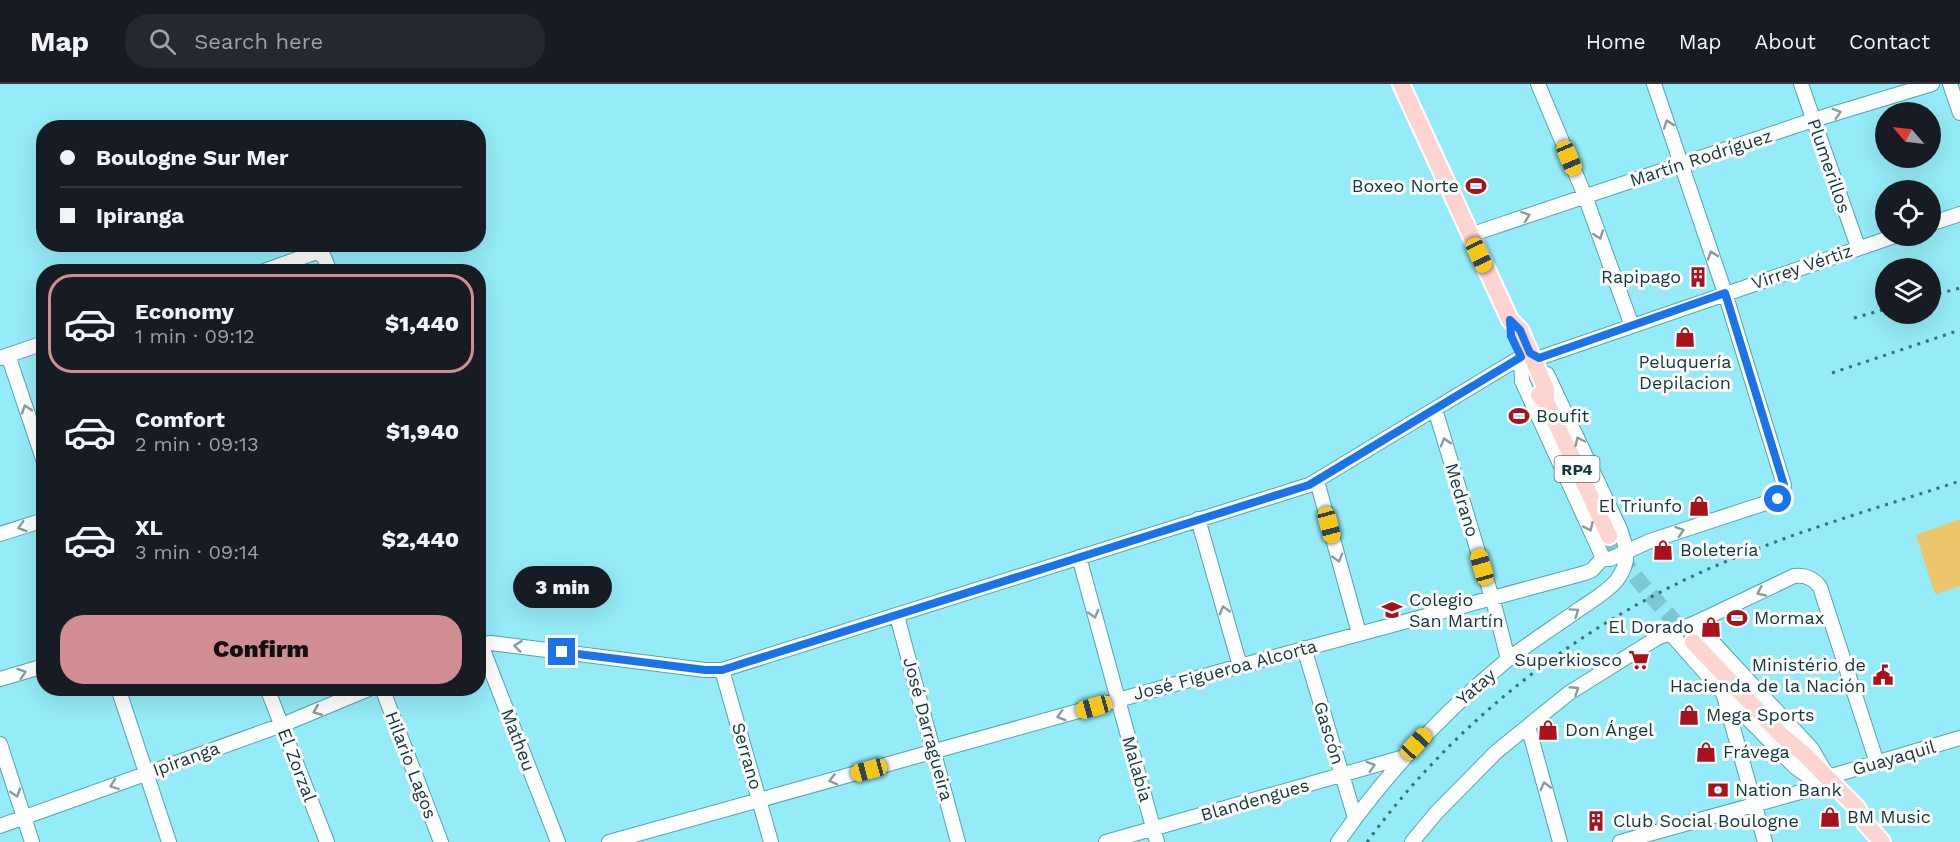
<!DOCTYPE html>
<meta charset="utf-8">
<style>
body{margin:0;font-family:"Work Sans",sans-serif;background:#242831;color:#f1f3f6;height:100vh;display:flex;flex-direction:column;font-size:22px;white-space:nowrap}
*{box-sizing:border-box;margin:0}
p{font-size:20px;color:#9ea1a6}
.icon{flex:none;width:33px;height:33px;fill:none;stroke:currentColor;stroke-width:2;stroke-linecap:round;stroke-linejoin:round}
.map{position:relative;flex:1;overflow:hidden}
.side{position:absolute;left:36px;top:180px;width:450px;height:432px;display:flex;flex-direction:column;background:#171b24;border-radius:24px;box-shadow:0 6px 24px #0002}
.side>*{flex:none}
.top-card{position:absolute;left:36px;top:36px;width:450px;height:132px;border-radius:24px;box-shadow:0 6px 24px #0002;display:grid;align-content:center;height:132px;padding:0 24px;background:#171b24}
.needle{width:39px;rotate:298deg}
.controls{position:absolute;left:1875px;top:18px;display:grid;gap:12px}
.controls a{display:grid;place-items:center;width:66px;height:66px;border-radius:50%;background:#171b24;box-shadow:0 6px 24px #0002;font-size:30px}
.end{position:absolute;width:27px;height:27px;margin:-14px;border:8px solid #1a73e8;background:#fff;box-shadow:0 0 0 3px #fff}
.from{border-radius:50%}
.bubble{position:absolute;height:42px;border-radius:21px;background:#171b24;box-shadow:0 6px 24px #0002;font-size:20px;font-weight:800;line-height:42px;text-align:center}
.car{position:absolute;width:18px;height:36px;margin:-18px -9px;border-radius:8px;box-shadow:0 0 4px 2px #0007;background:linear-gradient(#f5c518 24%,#345 0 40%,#f5c518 0 76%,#345 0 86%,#f5c518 0)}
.top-card b{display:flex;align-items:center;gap:21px;height:57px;font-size:22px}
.top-card b+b{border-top:2px solid #363941}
.top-card i{width:15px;height:15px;background:#f1f3f6}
ul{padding:10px 0 0;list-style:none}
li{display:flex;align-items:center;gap:18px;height:99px;margin:0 12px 9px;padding:0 12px;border:3px solid transparent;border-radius:24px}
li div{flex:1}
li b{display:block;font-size:22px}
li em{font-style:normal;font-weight:800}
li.active{border-color:#d08e93}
li>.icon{width:54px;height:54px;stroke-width:1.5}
.button{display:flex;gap:12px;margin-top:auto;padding:12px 24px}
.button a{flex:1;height:69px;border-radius:24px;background:#d08e93;color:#111;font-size:24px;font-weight:800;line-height:69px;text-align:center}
header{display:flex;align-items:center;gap:36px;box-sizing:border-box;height:84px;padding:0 30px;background:#171b24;border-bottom:2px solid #363941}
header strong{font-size:28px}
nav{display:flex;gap:33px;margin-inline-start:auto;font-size:21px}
.search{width:420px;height:54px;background:#242831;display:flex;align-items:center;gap:15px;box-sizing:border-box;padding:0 21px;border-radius:24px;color:#9ea1a6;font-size:22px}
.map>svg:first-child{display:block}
.green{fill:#edc56b}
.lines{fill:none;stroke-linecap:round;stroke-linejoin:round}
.major-tunnel{stroke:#7bc8d3;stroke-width:16;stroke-dasharray:16 8;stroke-linecap:butt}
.minor-casing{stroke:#4ea6b1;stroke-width:16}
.major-casing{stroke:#fff;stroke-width:20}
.minor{stroke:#fff;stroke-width:14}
.major{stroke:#fdd4d0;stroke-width:16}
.rail{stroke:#3a6f77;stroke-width:3;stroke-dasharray:3 6;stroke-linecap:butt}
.oneway{stroke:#889c9e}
.route{stroke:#1a73e8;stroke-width:8}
.labels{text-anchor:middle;stroke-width:6;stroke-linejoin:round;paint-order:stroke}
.shield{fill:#fdfdfd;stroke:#587377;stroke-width:1.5}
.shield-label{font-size:16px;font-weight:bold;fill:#12383d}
.street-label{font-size:18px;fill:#12383d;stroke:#fdfdfd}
.poi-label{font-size:18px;fill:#12383d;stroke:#fdfdfd;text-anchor:start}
</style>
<header>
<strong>Map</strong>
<div class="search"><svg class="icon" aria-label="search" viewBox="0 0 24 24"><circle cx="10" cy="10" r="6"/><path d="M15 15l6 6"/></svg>Search here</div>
<nav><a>Home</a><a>Map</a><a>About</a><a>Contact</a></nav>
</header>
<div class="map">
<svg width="1960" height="758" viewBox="0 0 1960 758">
<rect width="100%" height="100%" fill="#95ecf8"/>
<!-- green -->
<path class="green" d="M 1960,435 L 1960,502 L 1935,510 L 1916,451 Z"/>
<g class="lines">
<!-- major-tunnel -->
<path class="major-tunnel" d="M 1609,452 C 1630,492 1663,524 1693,558"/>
<!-- minor casing -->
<g class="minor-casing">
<path id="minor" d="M 1538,0 L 1585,112 L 1632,242
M 1801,0 L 1858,163
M 1950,0 L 1960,29
M 1930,140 L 1960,130
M 1470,151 L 1813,36 L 1932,0
M 261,188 L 317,168 L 324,173 L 330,188
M 8,271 L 44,378
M 0,274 L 44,259
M 1539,274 L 1895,152
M 1435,325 L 1495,524 L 1508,575
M 1317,397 L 1359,549
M 1198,435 L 1240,582
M 0,450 L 44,436
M 1079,473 L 1157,758
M 1603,474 L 1610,475 L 1650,457 L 1778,415 L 1783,407 L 1784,401 L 1725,209 L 1654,0
M 897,532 L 958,758
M 1695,539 L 1812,665 L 1828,693 L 1960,654
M 1671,550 L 1724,610 L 1795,683 L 1822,702
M 478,553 L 558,758
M 478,561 L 491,559 L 705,586 L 722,586 L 1309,401 L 1521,273 L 1522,297 L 1603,474
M 1304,564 L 1355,734
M 722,586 L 771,758
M 0,595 L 44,582
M 118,604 L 169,758
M 267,604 L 327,758
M 382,604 L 441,758
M 1724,612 L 1765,758
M 1528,642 L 1560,758
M 0,660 L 32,758
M 0,742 L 282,641 L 371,604
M 609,758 L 1240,582 L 1585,489 L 1592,486 L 1603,474
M 1106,758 L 1404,673
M 1338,758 C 1386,690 1441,630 1506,577 C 1530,558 1556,542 1581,524 C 1593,516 1607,508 1617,496 C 1631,477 1627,465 1620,445 L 1547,290
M 1412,758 L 1436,729 L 1496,668 L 1569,609 L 1657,554 L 1695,539 L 1794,492 C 1806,491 1813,494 1820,503 L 1877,679
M 1620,758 L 1822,702"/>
</g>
<!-- major casing -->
<g class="major-casing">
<path id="major" d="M 1401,0 L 1510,236 L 1520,246 L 1546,305 L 1546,318
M 1539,311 L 1546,318 L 1609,452
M 1693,558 L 1782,652 L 1804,670 L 1857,724 L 1865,739 L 1882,758"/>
</g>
<!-- minor -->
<use href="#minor" class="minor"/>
<!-- major -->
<use href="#major" class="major"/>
<!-- rail -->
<path class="rail" d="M 1930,212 L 1960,204
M 1854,234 L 1886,225
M 1832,289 L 1960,246
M 1367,758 C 1458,633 1589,533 1732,475 C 1806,444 1884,422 1960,397"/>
</g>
<!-- one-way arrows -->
<defs><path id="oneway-chevron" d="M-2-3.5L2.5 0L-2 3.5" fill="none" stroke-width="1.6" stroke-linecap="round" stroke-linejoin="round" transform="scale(1.5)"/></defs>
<g class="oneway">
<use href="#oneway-chevron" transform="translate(1837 29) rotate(-17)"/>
<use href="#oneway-chevron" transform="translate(1668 40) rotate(-109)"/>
<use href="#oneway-chevron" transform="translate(1526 132) rotate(-19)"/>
<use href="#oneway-chevron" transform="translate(1599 151) rotate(70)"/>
<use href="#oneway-chevron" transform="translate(1712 171) rotate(-109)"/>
<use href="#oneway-chevron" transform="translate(26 325) rotate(-108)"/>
<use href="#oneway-chevron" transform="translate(1579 357) rotate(-115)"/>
<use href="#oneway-chevron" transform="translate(1445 358) rotate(-107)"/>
<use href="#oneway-chevron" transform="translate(22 443) rotate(162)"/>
<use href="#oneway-chevron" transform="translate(1589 443) rotate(66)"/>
<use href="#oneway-chevron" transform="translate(1680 447) rotate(-19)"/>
<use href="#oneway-chevron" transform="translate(1338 474) rotate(74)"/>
<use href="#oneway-chevron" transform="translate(1761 508) rotate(155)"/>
<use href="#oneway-chevron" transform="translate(1224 526) rotate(-106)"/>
<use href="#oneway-chevron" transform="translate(1575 528) rotate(-35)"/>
<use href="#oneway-chevron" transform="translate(1094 530) rotate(75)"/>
<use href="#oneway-chevron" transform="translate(518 562) rotate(-173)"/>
<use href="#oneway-chevron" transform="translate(22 589) rotate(-17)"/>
<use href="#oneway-chevron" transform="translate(1575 606) rotate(-33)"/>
<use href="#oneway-chevron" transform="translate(317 627) rotate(158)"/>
<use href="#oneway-chevron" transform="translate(1061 632) rotate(164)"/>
<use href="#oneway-chevron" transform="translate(1371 682) rotate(-17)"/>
<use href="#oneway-chevron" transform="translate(833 696) rotate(165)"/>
<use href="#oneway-chevron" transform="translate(114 701) rotate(160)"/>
<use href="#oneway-chevron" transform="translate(1545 702) rotate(-105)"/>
<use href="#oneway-chevron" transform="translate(16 709) rotate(72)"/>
</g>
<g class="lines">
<!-- route -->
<path class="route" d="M 562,568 L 705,586 L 722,586 L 1309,401 L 1521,273 L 1511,252 L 1510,236 L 1520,246 L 1530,269 L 1539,274 L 1725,209 L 1784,401 L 1783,407 L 1778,415"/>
</g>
<!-- icons -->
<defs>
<g id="stadium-bare" transform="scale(1.62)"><path d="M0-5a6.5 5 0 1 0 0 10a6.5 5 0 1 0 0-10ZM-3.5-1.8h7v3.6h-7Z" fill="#a7121b" stroke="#fdfdfd" stroke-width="2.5" paint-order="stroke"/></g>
<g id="building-bare" transform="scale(1.62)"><path d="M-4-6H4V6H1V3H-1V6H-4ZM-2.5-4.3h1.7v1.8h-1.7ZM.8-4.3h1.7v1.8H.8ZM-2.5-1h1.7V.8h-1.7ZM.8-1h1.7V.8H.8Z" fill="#a7121b" stroke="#fdfdfd" stroke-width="2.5" paint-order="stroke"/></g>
<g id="shop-bare" transform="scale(1.62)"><path d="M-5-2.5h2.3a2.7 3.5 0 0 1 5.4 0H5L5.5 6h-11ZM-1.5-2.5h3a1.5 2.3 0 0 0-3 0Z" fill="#a7121b" stroke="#fdfdfd" stroke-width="2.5" paint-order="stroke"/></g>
<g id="school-bare" transform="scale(1.62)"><path d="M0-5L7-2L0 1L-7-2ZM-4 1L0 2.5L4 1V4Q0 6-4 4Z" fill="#a7121b" stroke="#fdfdfd" stroke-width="2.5" paint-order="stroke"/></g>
<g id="supermarket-bare" transform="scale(1.62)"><path d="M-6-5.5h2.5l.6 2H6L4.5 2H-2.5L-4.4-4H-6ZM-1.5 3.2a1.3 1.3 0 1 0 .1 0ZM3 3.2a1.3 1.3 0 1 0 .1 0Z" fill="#a7121b" stroke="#fdfdfd" stroke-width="2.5" paint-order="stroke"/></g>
<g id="civic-bare" transform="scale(1.62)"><path d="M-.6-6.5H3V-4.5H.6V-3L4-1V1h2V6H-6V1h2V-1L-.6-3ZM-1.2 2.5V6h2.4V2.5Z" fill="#a7121b" stroke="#fdfdfd" stroke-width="2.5" paint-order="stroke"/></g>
<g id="bank-bare" transform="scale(1.62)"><path d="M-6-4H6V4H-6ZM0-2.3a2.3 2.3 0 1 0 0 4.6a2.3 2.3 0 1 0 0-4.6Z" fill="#a7121b" stroke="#fdfdfd" stroke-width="2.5" paint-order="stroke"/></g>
</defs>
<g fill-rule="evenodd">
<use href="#stadium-bare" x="1476" y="102"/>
<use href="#building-bare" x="1698" y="193"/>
<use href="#shop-bare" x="1685" y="253"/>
<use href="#stadium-bare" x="1519" y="332"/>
<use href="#shop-bare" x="1699" y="422"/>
<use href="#shop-bare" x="1663" y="466"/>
<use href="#school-bare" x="1392" y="526"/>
<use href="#stadium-bare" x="1737" y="534"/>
<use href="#shop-bare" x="1711" y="543"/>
<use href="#supermarket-bare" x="1639" y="576"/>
<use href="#civic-bare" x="1883" y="591"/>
<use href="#shop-bare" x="1689" y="631"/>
<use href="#shop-bare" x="1548" y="646"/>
<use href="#shop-bare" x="1706" y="668"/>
<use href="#bank-bare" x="1718" y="706"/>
<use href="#shop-bare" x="1830" y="733"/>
<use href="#building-bare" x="1596" y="737"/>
</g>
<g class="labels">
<!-- shield labels -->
<rect class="shield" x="1554.5" y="372" width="45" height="26" rx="4.5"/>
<g class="shield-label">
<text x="1577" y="391">RP4</text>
</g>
<!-- street labels -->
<g class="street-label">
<text transform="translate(1701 74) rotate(-18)" y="6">Martín Rodríguez</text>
<text transform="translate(1829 82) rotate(71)" y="6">Plumerillos</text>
<text transform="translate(1802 183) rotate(-19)" y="6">Virrey Vértiz</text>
<text transform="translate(1462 416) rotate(73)" y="6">Medrano</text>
<text transform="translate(1225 586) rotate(-15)" y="6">José Figueroa Alcorta</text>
<text transform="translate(1476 603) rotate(-41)" y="6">Yatay</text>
<text transform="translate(928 645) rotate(75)" y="6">José Darragueira</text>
<text transform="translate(1329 649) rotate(73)" y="6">Gascón</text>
<text transform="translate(518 656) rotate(69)" y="6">Matheu</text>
<text transform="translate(747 672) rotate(74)" y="6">Serrano</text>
<text transform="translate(1894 674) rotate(-16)" y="6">Guayaquil</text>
<text transform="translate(186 675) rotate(-20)" y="6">Ipiranga</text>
<text transform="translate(297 681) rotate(69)" y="6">El Zorzal</text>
<text transform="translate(411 681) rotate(69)" y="6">Hilario Lagos</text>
<text transform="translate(1137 685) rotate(74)" y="6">Malabia</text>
<text transform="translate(1255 716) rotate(-16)" y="6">Blandengues</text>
</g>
<!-- poi labels -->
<g class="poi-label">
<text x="1459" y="108" text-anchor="end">Boxeo Norte</text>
<text x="1681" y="199" text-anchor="end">Rapipago</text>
<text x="1685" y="284" text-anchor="middle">Peluquería<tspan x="1685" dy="21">Depilacion</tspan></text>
<text x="1536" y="338">Boufit</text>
<text x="1682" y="428" text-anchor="end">El Triunfo</text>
<text x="1680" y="472">Boletería</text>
<text x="1409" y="522">Colegio<tspan x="1409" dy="21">San Martín</tspan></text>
<text x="1754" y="540">Mormax</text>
<text x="1694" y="549" text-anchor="end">El Dorado</text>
<text x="1622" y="582" text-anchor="end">Superkiosco</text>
<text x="1866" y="587" text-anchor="end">Ministério de<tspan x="1866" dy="21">Hacienda de la Nación</tspan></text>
<text x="1706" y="637">Mega Sports</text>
<text x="1565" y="652">Don Ángel</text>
<text x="1723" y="674">Frávega</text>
<text x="1735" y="712">Nation Bank</text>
<text x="1847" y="739">BM Music</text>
<text x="1613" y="743">Club Social Boulogne</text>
</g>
</g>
</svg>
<div class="controls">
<a><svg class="needle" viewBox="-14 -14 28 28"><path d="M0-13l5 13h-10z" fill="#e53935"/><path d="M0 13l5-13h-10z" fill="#9ea1a6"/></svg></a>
<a><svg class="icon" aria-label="locate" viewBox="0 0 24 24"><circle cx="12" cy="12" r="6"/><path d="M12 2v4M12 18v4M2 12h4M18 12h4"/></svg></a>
<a><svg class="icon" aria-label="layers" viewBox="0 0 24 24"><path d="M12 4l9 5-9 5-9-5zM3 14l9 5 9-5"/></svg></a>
</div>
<i class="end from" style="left:1778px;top:415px"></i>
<i class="end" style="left:562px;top:568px"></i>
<div class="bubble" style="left:513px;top:482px;width:99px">3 min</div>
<i class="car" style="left:1569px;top:74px;rotate:157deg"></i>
<i class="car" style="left:1479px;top:171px;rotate:155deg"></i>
<i class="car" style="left:1329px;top:441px;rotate:165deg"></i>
<i class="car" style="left:1482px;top:483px;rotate:344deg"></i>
<i class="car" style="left:1094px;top:623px;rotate:254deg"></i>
<i class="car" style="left:1416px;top:660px;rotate:43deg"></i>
<i class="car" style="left:869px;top:686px;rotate:255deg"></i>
<div class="top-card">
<b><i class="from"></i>Boulogne Sur Mer</b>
<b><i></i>Ipiranga</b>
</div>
<section class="side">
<ul>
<li class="active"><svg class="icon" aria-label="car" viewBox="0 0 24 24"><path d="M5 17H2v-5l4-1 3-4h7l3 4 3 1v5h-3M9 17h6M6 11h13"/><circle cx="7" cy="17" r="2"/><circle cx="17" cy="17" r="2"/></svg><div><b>Economy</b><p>1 min · 09:12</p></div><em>$1,440</em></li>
<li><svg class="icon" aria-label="car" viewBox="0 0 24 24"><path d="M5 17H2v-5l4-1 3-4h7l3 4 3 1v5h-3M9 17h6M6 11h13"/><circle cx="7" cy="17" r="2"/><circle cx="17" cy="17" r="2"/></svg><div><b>Comfort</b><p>2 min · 09:13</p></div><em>$1,940</em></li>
<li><svg class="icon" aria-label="car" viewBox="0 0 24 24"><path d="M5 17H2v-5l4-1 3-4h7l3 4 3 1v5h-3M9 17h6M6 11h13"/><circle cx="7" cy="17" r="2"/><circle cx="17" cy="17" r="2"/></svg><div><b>XL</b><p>3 min · 09:14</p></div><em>$2,440</em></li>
</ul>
<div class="button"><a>Confirm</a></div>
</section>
</div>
